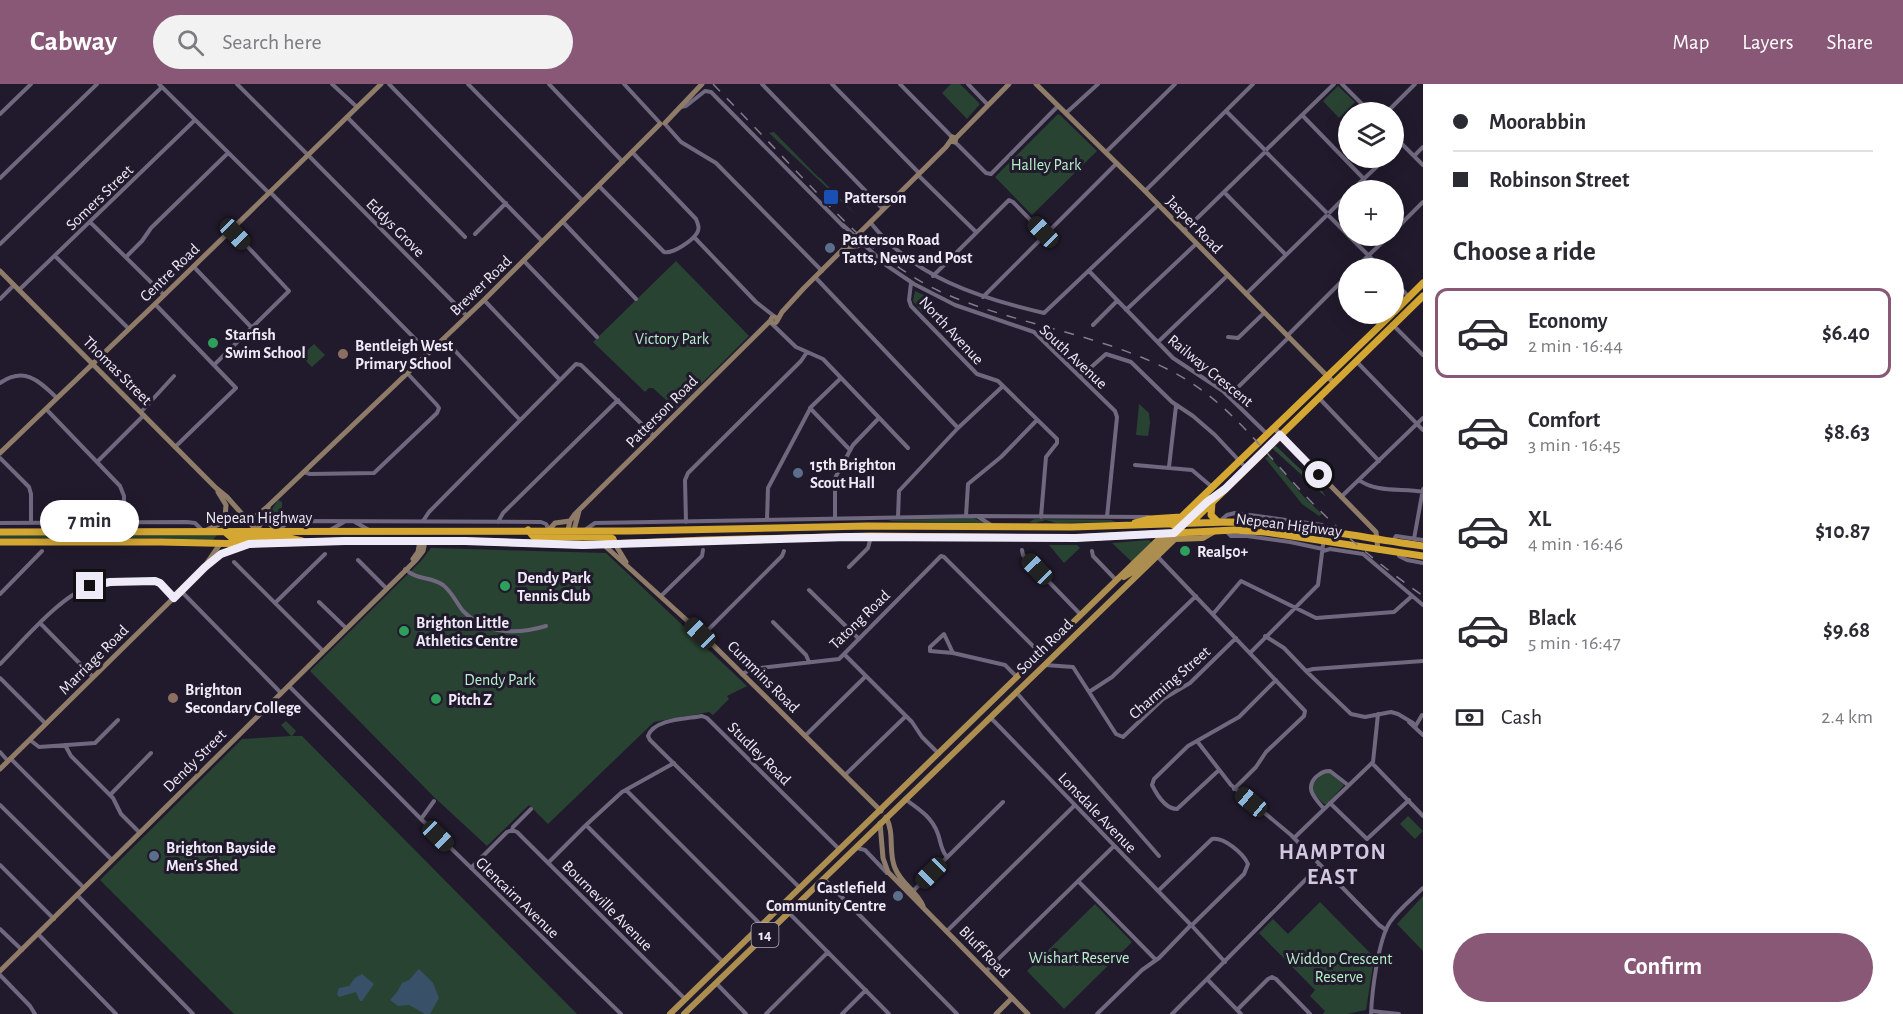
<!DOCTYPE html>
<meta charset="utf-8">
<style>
body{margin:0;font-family:"Alegreya Sans",sans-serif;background:#f2f2f3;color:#2b2b33;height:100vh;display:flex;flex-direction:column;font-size:22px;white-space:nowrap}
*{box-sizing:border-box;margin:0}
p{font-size:20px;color:#7c7c81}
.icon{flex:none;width:33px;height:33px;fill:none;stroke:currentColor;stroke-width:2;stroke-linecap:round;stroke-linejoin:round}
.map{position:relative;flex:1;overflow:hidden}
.sheet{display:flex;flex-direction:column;background:#fff;width:480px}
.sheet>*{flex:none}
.top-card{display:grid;align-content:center;height:132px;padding:0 30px;background:#fff}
.tools{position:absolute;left:1338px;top:18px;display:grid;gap:12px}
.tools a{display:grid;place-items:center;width:66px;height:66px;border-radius:50%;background:#fff;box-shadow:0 3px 15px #0003;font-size:30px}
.end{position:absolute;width:27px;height:27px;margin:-14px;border:8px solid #efeaf7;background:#111;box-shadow:0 0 0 3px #111}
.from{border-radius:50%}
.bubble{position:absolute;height:42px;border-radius:21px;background:#fff;box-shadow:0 3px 15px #0003;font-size:20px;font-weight:600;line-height:42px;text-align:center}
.car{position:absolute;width:18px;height:36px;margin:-18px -9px;border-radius:8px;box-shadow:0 0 4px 2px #0007;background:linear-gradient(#222 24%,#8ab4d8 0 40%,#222 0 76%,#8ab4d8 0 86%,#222 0)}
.top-card b{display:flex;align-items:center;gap:21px;height:57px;font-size:22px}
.top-card b+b{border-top:2px solid #e1e1e2}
.top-card i{width:15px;height:15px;background:#2b2b33}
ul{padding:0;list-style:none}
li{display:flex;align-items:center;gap:18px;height:90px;margin:0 12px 9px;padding:0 18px;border:3px solid transparent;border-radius:12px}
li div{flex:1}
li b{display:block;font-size:22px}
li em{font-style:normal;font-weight:600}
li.active{border-color:#885876}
li>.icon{width:54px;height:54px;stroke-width:1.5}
h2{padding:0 30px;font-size:27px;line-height:72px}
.pay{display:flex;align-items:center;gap:15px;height:66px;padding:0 30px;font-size:22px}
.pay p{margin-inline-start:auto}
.button{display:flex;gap:12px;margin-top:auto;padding:12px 30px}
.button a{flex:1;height:69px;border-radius:36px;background:#885876;color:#fff;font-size:24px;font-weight:600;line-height:69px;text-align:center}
header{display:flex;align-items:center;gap:36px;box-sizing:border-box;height:84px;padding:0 30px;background:#885876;color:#fff}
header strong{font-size:28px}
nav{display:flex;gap:33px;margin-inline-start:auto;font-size:21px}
.search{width:420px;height:54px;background:#f2f2f3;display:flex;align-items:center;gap:15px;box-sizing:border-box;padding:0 21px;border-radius:33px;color:#7c7c81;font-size:22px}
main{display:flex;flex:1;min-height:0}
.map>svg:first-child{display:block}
.green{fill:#294332}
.forest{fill:#2c4b36}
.water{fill:#385068}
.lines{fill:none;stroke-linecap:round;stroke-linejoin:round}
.street{stroke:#70687e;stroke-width:4}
.secondary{stroke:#8e7b68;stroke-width:5}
.primary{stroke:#ac8e51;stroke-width:6}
.highway{stroke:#d4a733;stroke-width:7}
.rail{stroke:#827c8c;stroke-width:1.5;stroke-dasharray:10 10;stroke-linecap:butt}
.route{stroke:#efeaf7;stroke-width:8}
.transit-dot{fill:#1a4fb4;stroke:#211a2c;stroke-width:2}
.service-dot{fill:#5c6f8a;stroke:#211a2c;stroke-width:2}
.leisure-dot{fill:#2e9e5b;stroke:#211a2c;stroke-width:2}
.education-dot{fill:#8d6e63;stroke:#211a2c;stroke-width:2}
.labels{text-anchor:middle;stroke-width:6;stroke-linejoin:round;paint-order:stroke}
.shield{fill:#211a2c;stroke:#b1acba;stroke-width:1.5}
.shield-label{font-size:15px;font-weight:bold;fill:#efeaf7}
.park-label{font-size:16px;fill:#b6f1c9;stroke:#211a2c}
.street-label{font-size:16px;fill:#efeaf7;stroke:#211a2c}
.poi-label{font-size:16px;font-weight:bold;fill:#efeaf7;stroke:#211a2c;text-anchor:start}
.district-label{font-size:22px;font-weight:bold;letter-spacing:1.5px;fill:#d1c7e0;stroke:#211a2c}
</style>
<header>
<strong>Cabway</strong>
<div class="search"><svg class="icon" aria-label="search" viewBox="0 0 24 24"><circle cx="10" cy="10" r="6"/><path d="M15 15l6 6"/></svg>Search here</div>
<nav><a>Map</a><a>Layers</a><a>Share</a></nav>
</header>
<main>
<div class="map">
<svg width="1423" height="930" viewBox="0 0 1423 930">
<rect width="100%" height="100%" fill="#211a2c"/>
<!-- green -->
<path class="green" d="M 951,0 L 960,0 L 980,20 L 967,35 L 942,9 Z
M 1338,2 L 1355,18 L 1339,34 L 1323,17 Z
M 1058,30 L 1060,31 L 1097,67 L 1032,131 L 995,93 Z
M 774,48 L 818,93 L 821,95 L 857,132 L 769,49 Z
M 676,177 L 749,252 L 676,325 L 653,304 L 649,304 L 645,308 L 593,258 Z
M 915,207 L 934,216 L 922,228 L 913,217 Z
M 314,260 L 325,271 L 312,283 L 301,272 Z
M 1139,320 L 1149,329 L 1150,339 L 1148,352 L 1136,351 Z
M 1269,372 L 1305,414 L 1322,430 L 1319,432 L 1302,420 L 1265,374 Z
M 278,416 L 282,418 L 282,433 L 285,438 C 282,442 276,442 272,440 L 269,430 Z
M 973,434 L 985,439 L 888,437 L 892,436 Z
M 1035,435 L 1111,436 L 1116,438 L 1056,439 L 1046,436 L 1035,439 L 1029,438 Z
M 0,451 L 217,451 L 213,456 L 154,454 L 0,454 Z
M 1149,456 L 1152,459 L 1132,478 L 1112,459 Z
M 1049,461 L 1077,461 L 1080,464 L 1064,479 Z
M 431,464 L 606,469 L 747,602 L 727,612 L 729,615 L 713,631 L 709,628 L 654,638 L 548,740 L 529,721 L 487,762 L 434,713 L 310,587 L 421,477 Z
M 286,637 L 296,647 L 292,652 L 302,652 L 577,930 L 234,930 L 100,796 L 242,655 L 291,652 L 281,641 Z
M 1330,688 L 1344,701 L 1327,720 L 1324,720 L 1313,709 L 1313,700 L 1323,689 Z
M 1408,732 L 1423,747 L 1415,755 L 1400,740 Z
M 1423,812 L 1423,867 L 1397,840 Z
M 1320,818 L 1372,871 L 1374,875 L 1366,926 L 1347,930 L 1323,930 L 1325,927 L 1310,912 L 1315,906 L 1259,849 L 1273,835 L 1288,850 Z
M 1095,820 L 1132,858 L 1064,925 L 1027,887 Z"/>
<!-- forest -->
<path class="forest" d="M 1276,362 L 1320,404 L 1326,413 L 1272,364 Z"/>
<!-- water -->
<path class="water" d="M 419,885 L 433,899 L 439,914 L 430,930 L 425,930 L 409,921 L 398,922 L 390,916 L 397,908 L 402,899 L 409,896 Z
M 362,890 L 374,900 L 362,917 L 360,917 L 356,908 L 339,913 L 337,910 L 339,904 L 349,902 L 355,894 Z"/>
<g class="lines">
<!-- street -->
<path class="street" d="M 159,0 L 269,109
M 237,0 L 308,71
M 332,0 L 357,23
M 389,0 L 542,157
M 468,0 L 583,117
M 549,0 L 623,78
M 624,0 L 660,39
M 762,0 L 883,125
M 832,0 L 919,89
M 900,0 L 952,53
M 968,0 L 988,21
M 1342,0 L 1370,28
M 680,23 L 686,22 L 705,7 L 711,8 L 844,143
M 1226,27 L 1264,65
M 1387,28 L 1415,0
M 1066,29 L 1098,0
M 0,30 L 31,0
M 1302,31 L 1364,95
M 347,33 L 465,153
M 665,40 L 681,58 L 716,79 L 822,187
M 1394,52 L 1423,81
M 955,58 L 986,89 L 991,90 L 1058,22
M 1267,65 L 1334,0
M 1394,66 L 1401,59
M 1106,68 L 1175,0
M 1267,69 L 1326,128
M 308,71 L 467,232
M 1414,72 L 1423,63
M 918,91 L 976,148
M 0,94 L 97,0
M 599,102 L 664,168 C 673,170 692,157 697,149 C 700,144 698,140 696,135 L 633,69
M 1352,106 L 1386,74
M 1145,107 L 1253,0
M 270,108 L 429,269
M 1224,108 L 1286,171
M 1330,128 L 1348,110
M 1329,132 L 1348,151
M 90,138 L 164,211
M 563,138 L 636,215
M 870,138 C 913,193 979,214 1044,229 L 1158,121
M 843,141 L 886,181 L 914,200 L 955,221 L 1034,248 L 1115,327 L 1117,333 L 1107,433
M 1184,147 L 1264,69
M 1394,147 L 1423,118
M 475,150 L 506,119
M 1349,152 L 1367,170
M 694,153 L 756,218 L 774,232
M 0,160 L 162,3
M 1370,170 L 1389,152
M 55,172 L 129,245
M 126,173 L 142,157 L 151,144 L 228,69
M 1370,173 L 1381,184
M 524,177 L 597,253
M 194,183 L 252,244
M 1355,184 L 1367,173
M 1089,187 L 1173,274 L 1223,307 L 1267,350
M 933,192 L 1009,116 L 1013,118 L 1045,151
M 815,193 L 958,344
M 1394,197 L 1409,213
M 911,199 L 909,216 L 911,222 L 977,290 L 998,297 L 1057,355 L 1057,359 L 1046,373 L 1041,433
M 19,206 L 195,36
M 1246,210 L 1326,132
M 983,213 L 1117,79
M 0,215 L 14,201
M 484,216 L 560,296
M 155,220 L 236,304 L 175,363
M 1126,226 L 1196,160
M 772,240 L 796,263 L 823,275 L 908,364
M 1392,240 L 1423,271
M 1093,241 L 1117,217
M 1287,252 L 1348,191
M 1228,253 L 1238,254 L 1264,229
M 444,255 L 520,336
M 1158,258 L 1227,192
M 1357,278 L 1423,346
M 214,281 L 289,207 L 232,146
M 1080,293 L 1106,270 L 1131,278 L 1172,318 L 1193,332 L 1215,351 L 1246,384
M 0,299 C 25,282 39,297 57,314
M 1229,312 L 1288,254
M 1319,314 L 1379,377
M 810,324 L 850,366
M 46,325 L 120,402 L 124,412 L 124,438
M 141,328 L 174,292
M 0,374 L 29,403 L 31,410 L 31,439
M 97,378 L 144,331
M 1135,381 L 1192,386 L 1212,403
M 1169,383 L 1176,322
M 304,388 L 310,390 L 374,389 L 437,329 L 439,324 L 437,321 L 408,290
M 1359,396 C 1376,409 1403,404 1423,408
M 1341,413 L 1423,334
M 966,432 L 968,400 L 1001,373 L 1037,336
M 977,432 L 991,441
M 898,433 L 899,407 L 958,344 L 1003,302
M 835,435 L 835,394 L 853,361 L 878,335
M 767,436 L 768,404 L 811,323 L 841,294
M 423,437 L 429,428 L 576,280 L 581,281 L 654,352
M 1220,437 L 1227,431 L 1235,429 L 1315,440 L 1322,441 L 1325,445 L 1318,501 L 1250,569
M 355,438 L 369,446
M 498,438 L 503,429 L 618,316
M 686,438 L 685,396 L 688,389 L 801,277 L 807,268
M 0,439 L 187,438 L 195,439 L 203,447
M 330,446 L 344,438
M 585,446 L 595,439 L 977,432 L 1148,433
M 278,447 L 288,438 L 297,437 L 541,438 L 546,440 L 549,446
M 1226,447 L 1231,452 L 1247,452 L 1290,458 L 1323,465
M 1414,455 L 1423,405
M 1393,457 L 1396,452 L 1423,456
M 1022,466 L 1023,471 L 1081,531
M 1092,467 L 1093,472 L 1116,496
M 1323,467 L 1330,465 L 1363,470 L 1423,521
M 1399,469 L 1399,472 L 1407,476 L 1423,479
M 1157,472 L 1305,627 L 1304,632 L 1266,668 L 1256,683 L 1234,705
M 358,476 L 386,504
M 234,478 L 323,567
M 849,483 L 868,464 L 871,453
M 405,485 C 418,497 430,492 443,501 C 452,508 456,518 463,527 C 486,550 516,551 546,542
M 809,506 L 859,555
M 181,507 L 281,609
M 0,510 L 42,467
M 661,512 L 702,472 L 703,466
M 319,518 L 346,544
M 275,519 L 325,470
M 1213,530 L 1241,497 L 1316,534 L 1394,528 L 1412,512
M 773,538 L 806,571 L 809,578
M 41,540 L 93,593
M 944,550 L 953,569 L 930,567 L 930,563 Z
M 703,551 L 782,472 L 784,467
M 1265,552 L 1284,564 L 1306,587
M 953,569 L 1005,581 L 1017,593
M 844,570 L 912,638 L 922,653 L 939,670
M 0,580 C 23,557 61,511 91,502 C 111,495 134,497 155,497 L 174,514
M 1045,581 L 1073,583 L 1116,650 L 1123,653 L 1163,615 L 1190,599 L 1236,554
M 742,590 L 752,585 L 839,575 L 941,472 L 944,473 L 1041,570
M 0,594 L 46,640
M 289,602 L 421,735 L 621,930
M 1016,608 L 1159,772
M 1089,608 L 1112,593 L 1196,512
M 990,633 L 1190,840
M 1409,638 L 1423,651
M 1413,639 L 1398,630 L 1391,628 L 1365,633 L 1351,630 L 1306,587 L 1313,585 L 1423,577
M 1415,643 L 1422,631
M 805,652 L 866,592
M 30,656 L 39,663 L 95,659 L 118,636
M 1197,657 L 1231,701 L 1291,751 L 1379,841 L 1386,846
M 65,661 L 71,672 L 113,714 L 121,730 L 140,749
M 0,668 L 8,677
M 11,675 L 112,776
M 1372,679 L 1423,732
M 1219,686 L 1177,725 C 1165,725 1157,711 1152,701 L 1154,695 L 1188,662 L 1239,633 L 1276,596
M 845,691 L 906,632
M 626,706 L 761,841
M 110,711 L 151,669
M 905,715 C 919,725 932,733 938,750 C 941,759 941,766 947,773
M 1330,719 L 1367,755 L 1409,716
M 0,721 L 84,804
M 1324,725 C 1316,715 1304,705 1316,693 C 1321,689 1323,687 1330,687 L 1348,701
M 421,735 L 434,717
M 586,741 L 723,878
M 512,746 L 517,748 L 685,915
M 1294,754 L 1373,678 L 1378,630
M 857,764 L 865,766 L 887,789
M 548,779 L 586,741 L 622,708 L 674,679
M 0,781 L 54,835
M 471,784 L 507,748 L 512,746 L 513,743 L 531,725
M 823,794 L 957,930
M 1078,797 L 1156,876
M 800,804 L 650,656 L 648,652 C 654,635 686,635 702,632 L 707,634 L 839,765
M 1158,807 L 1212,755 C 1224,753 1243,769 1248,780 L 1244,790 L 1193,840
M 912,808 L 1003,718
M 77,811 L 193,930
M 788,828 L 889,930
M 1193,843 L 1225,878
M 0,845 L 22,866
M 947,847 L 1075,721
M 38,850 L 116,930
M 986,887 L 1114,762
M 1215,887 L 1320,781
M 0,891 L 30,922 L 35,930
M 1207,895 L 1241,930
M 716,899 L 746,930
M 1237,926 L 1268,895 L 1272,893 L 1276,895 L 1310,930
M 1371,927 L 1399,930
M 766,930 L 828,868
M 842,930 L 866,906
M 1097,930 L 1142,886 L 1159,874 L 1189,843
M 1172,930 L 1216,886
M 1371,930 C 1372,908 1378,856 1390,838 C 1399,825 1412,815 1423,804"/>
<!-- secondary -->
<path class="secondary" d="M 1036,0 L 1145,107 L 1334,299
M 665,39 L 702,0
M 952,53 L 956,54 L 955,58 L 951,57 Z
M 956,54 L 1009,0
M 847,163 L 863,161
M 0,187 L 216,404 L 227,413 L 257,447 L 268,424
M771 236a3 3 0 1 1 6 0a3 3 0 1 1-6 0Z
M 777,237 L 782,228 L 804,204 L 946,63 L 951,56
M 1275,345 L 1376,448 L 1378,466
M 0,369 L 155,220 L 381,0
M 218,408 L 226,421 L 224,447
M 267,428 L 269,439 L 277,447
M 549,446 L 555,439 L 570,437
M 568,446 L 570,437 L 575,430 L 771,236
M 574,446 L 579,427
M 205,447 L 233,433 L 255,433 L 266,424 L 484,216 L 660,40
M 615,460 L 626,478
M 604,461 L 703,551 L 881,727
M 413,475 L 418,468 L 420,457
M 207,479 L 220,460
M 0,685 L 205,483 L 223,469 L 246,462
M 886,733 C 895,750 888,768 895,784 C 901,800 917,807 923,822
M 880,739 L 883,774 L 888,788 L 1028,930
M 0,887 L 416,476 L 423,467 L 425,457
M 996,930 L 1012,914"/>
<!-- primary -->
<path class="primary" d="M 1174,455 L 1203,454 L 1215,447
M 1124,493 L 1131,489 L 1174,449
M 670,930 L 1165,449
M 684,930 L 1182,448"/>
<!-- highway -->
<path class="highway" d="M 1394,228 L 1423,199
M 1212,419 L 1211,431 L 1218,438
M 1135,439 L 1150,435 L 1181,433
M 1191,439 L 1423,212
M 1183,440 L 1210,415
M 1173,441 L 1392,230
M 528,446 L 533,452 L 538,453 L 609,453 L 613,455 L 615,460
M 224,447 L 231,453 L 285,453 L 302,457
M 0,448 L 629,447 L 867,442 L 1072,443 L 1228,438 C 1293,439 1358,453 1423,462
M 0,458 L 161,458 L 249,460 L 345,457 L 465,457 L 583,461 L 706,456 L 871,452 L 1076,454 L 1234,446 L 1265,448 L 1423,472"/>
<!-- rail -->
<path class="rail" d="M 713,0 C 741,29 769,58 797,88 C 840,133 882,180 939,207 C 1020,244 1114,250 1190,298 C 1235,327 1267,371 1303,409 C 1339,448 1380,481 1423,512"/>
</g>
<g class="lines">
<!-- route -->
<path class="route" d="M 90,502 L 110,498 L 155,497 L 160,499 L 174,514 L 205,483 L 221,470 L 249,460 L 345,457 L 465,457 L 583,461 L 849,453 L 1076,454 L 1174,449 L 1207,418 L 1225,405 L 1280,351 L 1319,391"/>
</g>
<!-- markers -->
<rect class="transit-dot" x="823" y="105" width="16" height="16" rx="3"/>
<g class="service-dot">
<circle cx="830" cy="164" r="6"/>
<circle cx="798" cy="389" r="6"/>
<circle cx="154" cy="772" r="6"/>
<circle cx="898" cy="812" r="6"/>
</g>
<g class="leisure-dot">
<circle cx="213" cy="259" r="6"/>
<circle cx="1185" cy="467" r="6"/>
<circle cx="505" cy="502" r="6"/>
<circle cx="404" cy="547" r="6"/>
<circle cx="436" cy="615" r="6"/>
</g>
<g class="education-dot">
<circle cx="343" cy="270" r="6"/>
<circle cx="173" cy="614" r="6"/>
</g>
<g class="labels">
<!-- shield labels -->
<rect class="shield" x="751.5" y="839" width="27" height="24" rx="4.5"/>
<g class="shield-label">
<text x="765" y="856">14</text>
</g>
<!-- park labels -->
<g class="park-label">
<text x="1046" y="86">Halley Park</text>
<text x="672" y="260">Victory Park</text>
<text x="500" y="601">Dendy Park</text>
<text x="1079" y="879">Wishart Reserve</text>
<text x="1339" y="880">Widdop Crescent<tspan x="1339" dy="18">Reserve</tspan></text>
</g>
<!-- street labels -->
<g class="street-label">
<text transform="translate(99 113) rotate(-44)" y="6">Somers Street</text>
<text transform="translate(1195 140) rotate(46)" y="6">Jasper Road</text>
<text transform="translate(396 143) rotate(45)" y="6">Eddys Grove</text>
<text transform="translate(169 188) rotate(-44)" y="6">Centre Road</text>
<text transform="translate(480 201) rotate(-44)" y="6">Brewer Road</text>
<text transform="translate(952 246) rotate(47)" y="6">North Avenue</text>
<text transform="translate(1074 272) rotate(43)" y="6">South Avenue</text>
<text transform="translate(118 286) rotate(45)" y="6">Thomas Street</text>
<text transform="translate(1211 286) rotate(39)" y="6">Railway Crescent</text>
<text transform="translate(661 327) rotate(-45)" y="6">Patterson Road</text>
<text x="259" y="439">Nepean Highway</text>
<text transform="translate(1289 440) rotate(7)" y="6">Nepean Highway</text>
<text transform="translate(859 535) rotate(-44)" y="6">Tatong Road</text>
<text transform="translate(1044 562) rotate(-44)" y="6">South Road</text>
<text transform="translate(93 575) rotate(-45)" y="6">Marriage Road</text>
<text transform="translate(764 592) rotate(45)" y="6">Cummins Road</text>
<text transform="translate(1169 598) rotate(-41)" y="6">Charming Street</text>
<text transform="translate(760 669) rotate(45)" y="6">Studley Road</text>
<text transform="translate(194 676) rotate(-45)" y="6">Dendy Street</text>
<text transform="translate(1098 728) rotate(46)" y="6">Lonsdale Avenue</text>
<text transform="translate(518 813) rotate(44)" y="6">Glencairn Avenue</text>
<text transform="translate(608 821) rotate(45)" y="6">Bourneville Avenue</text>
<text transform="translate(985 867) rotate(46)" y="6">Bluff Road</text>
</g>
<!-- poi labels -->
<g class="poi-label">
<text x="844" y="119">Patterson</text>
<text x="842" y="161">Patterson Road<tspan x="842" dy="18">Tatts, News and Post</tspan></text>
<text x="225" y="256">Starfish<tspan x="225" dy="18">Swim School</tspan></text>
<text x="355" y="267">Bentleigh West<tspan x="355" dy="18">Primary School</tspan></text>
<text x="810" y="386">15th Brighton<tspan x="810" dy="18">Scout Hall</tspan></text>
<text x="1197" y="473">Real50+</text>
<text x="517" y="499">Dendy Park<tspan x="517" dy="18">Tennis Club</tspan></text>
<text x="416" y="544">Brighton Little<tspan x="416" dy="18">Athletics Centre</tspan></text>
<text x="185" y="611">Brighton<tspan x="185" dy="18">Secondary College</tspan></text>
<text x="448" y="621">Pitch Z</text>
<text x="166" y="769">Brighton Bayside<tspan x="166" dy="18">Men's Shed</tspan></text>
<text x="886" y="809" text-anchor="end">Castlefield<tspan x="886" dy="18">Community Centre</tspan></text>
</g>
<!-- district labels -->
<g class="district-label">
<text x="1333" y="775">HAMPTON<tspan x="1333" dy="25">EAST</tspan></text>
</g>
</g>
</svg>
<div class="tools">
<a><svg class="icon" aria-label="layers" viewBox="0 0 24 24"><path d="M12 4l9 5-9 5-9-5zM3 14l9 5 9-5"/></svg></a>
<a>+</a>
<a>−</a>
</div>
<i class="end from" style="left:1319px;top:391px"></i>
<i class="end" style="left:90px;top:502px"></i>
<div class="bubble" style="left:40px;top:416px;width:99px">7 min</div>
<i class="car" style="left:1043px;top:148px;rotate:316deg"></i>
<i class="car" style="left:235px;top:150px;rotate:136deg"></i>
<i class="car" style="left:1037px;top:485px;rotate:316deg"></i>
<i class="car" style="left:700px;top:549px;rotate:314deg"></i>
<i class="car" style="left:1251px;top:718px;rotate:310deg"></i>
<i class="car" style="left:438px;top:752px;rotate:134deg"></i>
<i class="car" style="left:931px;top:789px;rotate:225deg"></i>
</div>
<section class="sheet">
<div class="top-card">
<b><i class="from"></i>Moorabbin</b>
<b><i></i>Robinson Street</b>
</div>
<h2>Choose a ride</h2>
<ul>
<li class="active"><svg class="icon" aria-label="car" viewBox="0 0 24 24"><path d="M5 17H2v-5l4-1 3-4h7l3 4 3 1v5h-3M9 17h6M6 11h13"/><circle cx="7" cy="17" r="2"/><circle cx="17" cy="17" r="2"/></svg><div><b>Economy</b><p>2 min · 16:44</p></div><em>$6.40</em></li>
<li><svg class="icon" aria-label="car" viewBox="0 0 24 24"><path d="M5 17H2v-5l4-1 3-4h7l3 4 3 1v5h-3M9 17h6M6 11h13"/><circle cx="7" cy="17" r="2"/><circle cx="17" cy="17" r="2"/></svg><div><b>Comfort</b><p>3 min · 16:45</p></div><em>$8.63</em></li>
<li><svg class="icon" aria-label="car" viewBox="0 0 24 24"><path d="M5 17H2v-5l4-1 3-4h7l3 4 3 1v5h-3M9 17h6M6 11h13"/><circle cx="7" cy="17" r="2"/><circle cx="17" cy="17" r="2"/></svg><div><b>XL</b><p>4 min · 16:46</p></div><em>$10.87</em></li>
<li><svg class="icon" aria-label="car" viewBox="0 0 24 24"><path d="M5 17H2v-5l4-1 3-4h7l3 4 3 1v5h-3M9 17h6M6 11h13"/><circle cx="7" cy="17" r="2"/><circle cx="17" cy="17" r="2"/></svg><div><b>Black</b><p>5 min · 16:47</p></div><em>$9.68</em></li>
</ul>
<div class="pay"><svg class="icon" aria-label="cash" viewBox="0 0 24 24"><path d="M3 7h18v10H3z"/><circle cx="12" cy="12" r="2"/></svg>Cash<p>2.4 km</p></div>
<div class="button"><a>Confirm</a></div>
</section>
</main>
